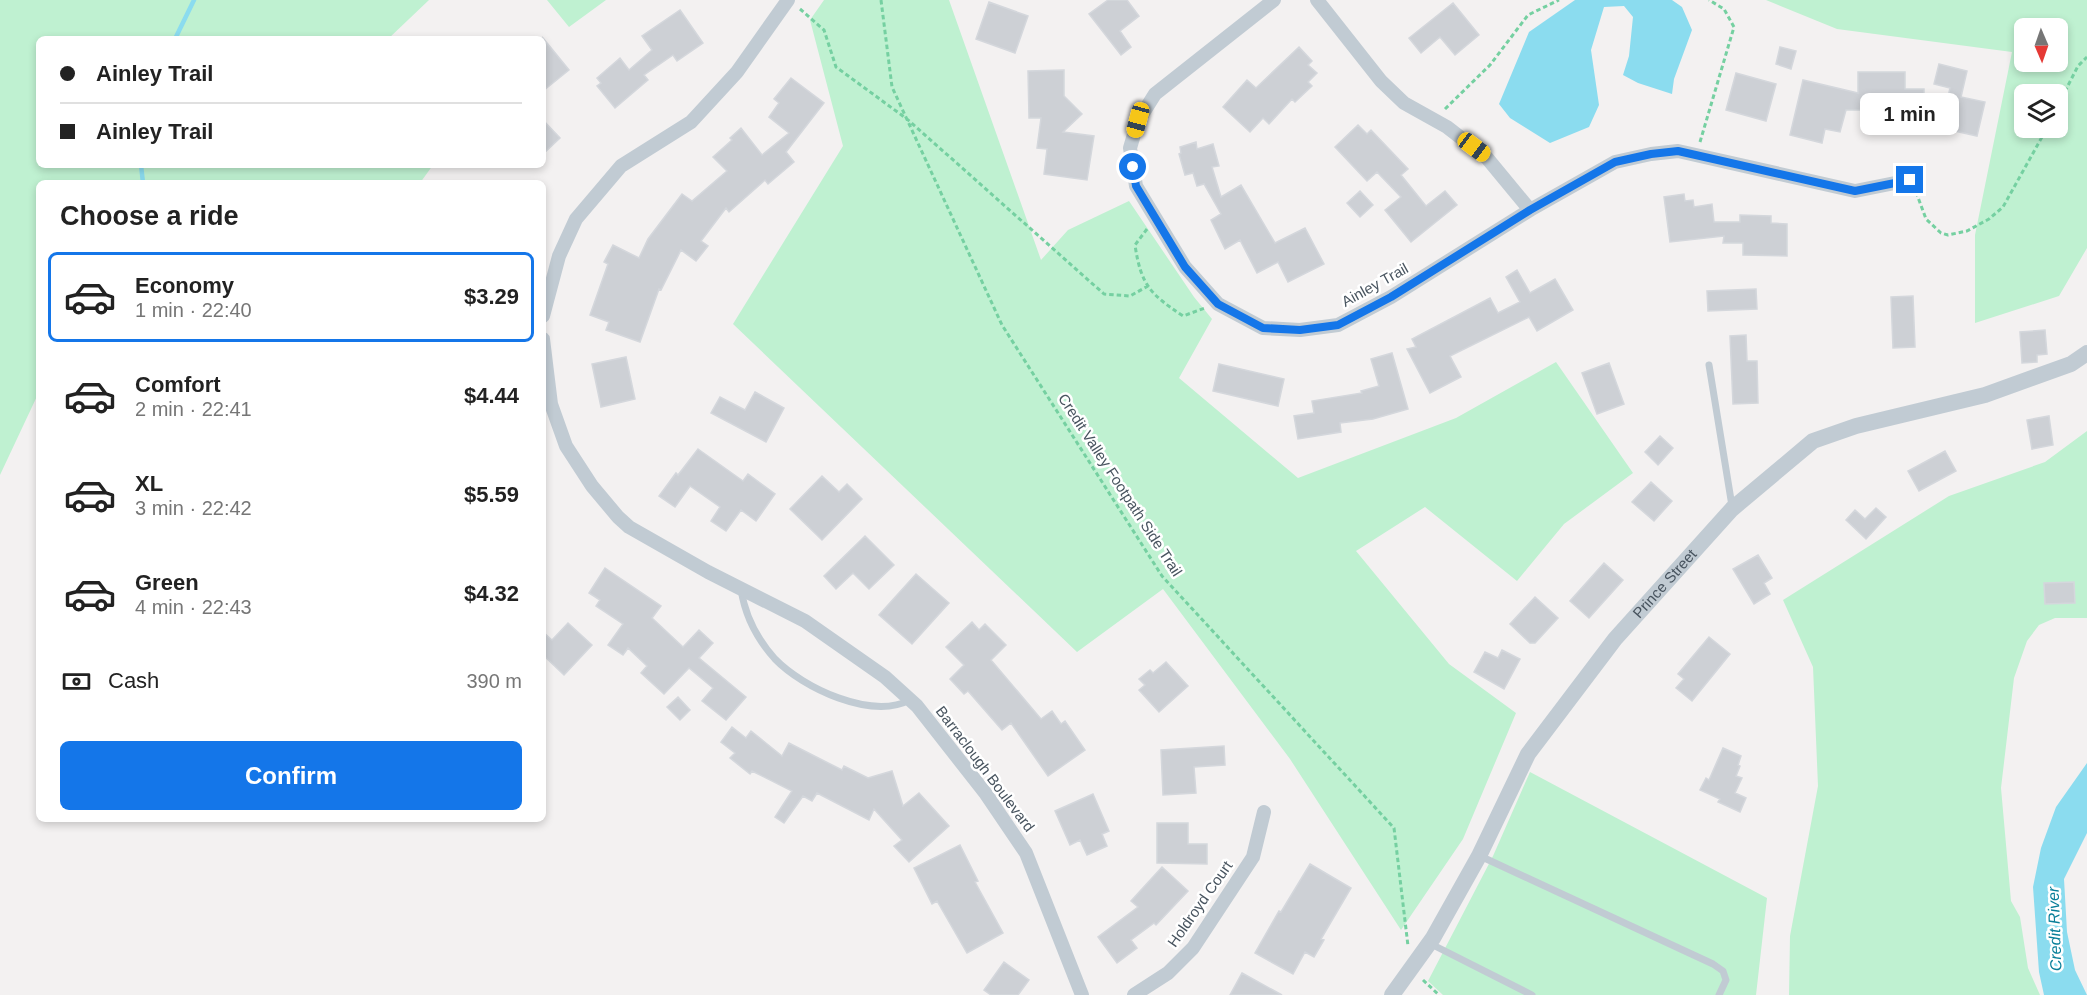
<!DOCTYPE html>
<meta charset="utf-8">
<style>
body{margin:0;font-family:Helvetica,sans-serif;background:#f2f2f2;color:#222;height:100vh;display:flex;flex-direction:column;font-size:22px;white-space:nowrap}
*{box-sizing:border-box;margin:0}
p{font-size:20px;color:#767676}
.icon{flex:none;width:33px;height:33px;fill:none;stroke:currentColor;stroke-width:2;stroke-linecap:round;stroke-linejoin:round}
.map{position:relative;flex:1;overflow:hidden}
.sheet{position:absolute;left:36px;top:180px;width:510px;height:642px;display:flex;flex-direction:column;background:#fff;border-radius:9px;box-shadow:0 3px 9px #0003}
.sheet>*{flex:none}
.top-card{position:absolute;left:36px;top:36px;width:510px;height:132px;border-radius:9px;box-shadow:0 3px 9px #0003;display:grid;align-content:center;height:132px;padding:0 24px;background:#fff}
.needle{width:39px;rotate:178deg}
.fabs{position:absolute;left:2014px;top:18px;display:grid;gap:12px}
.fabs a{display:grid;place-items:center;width:54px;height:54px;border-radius:9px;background:#fff;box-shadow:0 3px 9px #0003;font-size:30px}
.end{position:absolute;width:27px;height:27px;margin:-14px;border:8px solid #1476e9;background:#fff;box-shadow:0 0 0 3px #fff}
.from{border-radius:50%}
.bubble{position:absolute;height:42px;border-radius:9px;background:#fff;box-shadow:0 3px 9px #0003;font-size:20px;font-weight:600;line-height:42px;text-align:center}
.car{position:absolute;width:18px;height:36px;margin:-18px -9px;border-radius:8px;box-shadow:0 0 4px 2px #0007;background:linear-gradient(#f5c518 24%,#345 0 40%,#f5c518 0 76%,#345 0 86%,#f5c518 0)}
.top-card b{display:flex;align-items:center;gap:21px;height:57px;font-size:22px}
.top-card b+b{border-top:2px solid #e0e0e0}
.top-card i{width:15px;height:15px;background:#222}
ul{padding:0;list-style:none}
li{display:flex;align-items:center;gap:18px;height:90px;margin:0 12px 9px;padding:0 12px;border:3px solid transparent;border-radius:9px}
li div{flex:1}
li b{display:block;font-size:22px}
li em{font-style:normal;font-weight:600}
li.current{border-color:#1476e9}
li>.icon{width:54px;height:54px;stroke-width:1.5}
h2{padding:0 24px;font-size:27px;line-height:72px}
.pay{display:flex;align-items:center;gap:15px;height:66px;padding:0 24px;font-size:22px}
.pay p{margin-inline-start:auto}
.action{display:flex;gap:12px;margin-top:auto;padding:12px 24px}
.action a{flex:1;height:69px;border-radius:9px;background:#1476e9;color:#fff;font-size:24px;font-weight:600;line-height:69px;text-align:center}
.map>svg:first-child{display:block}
.green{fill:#bff1d1;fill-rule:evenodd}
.water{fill:#8bdcef}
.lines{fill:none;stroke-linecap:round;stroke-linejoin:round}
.stream{stroke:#8bdcef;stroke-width:4.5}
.building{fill:#cdd0d5;stroke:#d4d7dc;stroke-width:1.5}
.path{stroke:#75d0a1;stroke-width:3;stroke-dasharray:4.5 3;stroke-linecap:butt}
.service{stroke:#c1cbd3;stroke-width:7}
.minor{stroke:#c1cbd3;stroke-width:14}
.tertiary{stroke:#c1cbd3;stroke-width:16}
.route{stroke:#1476e9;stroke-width:8}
.labels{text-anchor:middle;stroke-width:5;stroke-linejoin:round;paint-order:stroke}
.street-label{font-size:15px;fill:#48545f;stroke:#fff}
.water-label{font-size:16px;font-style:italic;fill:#097f99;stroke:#fff}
</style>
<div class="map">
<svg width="2087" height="995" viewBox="0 0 2087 995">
<rect width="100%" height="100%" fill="#f3f1f1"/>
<!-- green -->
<path class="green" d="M 0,0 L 429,0 L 388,39 L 39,39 L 39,165 L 433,165 L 420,183 L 39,183 L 39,392 L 0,475 Z
M 547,0 L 606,0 L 569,27 Z
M 824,0 L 949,0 L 1041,260 L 1068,230 L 1129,201 L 1194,297 L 1212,319 L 1179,378 L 1298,478 L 1456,418 L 1556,362 L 1633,473 L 1564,524 L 1517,581 L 1425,507 L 1356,551 L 1449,664 L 1516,713 L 1463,839 L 1401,930 L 1290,759 L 1163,589 L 1077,652 L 733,324 L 843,146 L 810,20 Z
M 1766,0 L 2087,0 L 2087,248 L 2059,296 L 1975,323 L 1975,235 L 2012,52 L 1837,29 ZM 2025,28 L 2058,28 L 2058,62 L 2025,62 ZM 2058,94 L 2058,128 L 2025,128 L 2025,94 Z
M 2087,431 L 2087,618 L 2055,618 L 2039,625 L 2027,641 L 2014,678 L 2001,788 L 2011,901 L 2020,917 L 2028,968 L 2040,995 L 1789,995 L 1790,936 L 1818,786 L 1813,667 L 1783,600 L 1949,496 L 2045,462 Z
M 1530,772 L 1767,898 L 1756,995 L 1443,995 L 1428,981 L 1493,856 Z"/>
<!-- water -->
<path class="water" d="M 1575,0 L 1672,0 L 1682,7 L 1692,30 L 1674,79 L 1672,94 L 1638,83 L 1623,75 L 1629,56 L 1633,17 L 1624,6 L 1604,7 L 1591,50 L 1599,105 L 1589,127 L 1550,143 L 1510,118 L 1499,104 L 1529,32 Z
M 2087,763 L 2087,833 L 2064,879 L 2067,932 L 2075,970 L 2087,995 L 2044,995 L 2039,972 L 2033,887 L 2041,848 L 2056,807 Z"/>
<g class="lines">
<!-- stream -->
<path class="stream" d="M 175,39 L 194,0
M 141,165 L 143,183"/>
</g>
<!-- building -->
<path class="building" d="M 1108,0 L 1127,0 L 1139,16 L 1120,31 L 1131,47 L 1121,55 L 1089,14 Z
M 989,2 L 1028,16 L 1015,53 L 976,39 Z
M 1453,3 L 1479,35 L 1455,55 L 1440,37 L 1421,53 L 1409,38 Z
M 680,10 L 703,43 L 677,61 L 673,55 L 644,75 L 648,80 L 615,108 L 597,86 L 601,83 L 597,78 L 620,58 L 629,70 L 652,50 L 642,36 Z
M 543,38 L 569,70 L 543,91 Z
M 1299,47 L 1312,61 L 1308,65 L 1317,73 L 1308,82 L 1312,86 L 1295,102 L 1292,99 L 1269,124 L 1263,118 L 1250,132 L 1223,107 L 1247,80 L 1256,88 Z
M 1780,47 L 1796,51 L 1791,69 L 1776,64 Z
M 1939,64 L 1967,71 L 1961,97 L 1985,102 L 1977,136 L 1941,128 L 1950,88 L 1934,84 Z
M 1064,70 L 1064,96 L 1082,114 L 1063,132 L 1094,136 L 1087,180 L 1044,174 L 1047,149 L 1037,148 L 1041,118 L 1029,118 L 1028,71 Z
M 1858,72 L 1905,72 L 1905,89 L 1924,89 L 1924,110 L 1846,110 L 1840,132 L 1825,129 L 1822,143 L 1790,135 L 1803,80 L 1858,93 Z
M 1736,73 L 1776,84 L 1766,121 L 1726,110 Z
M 791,78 L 824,103 L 786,152 L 794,162 L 768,184 L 765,180 L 729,212 L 726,208 L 701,241 L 708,246 L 696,261 L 681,250 L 661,290 L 659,289 L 640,342 L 606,330 L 609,322 L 590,315 L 608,264 L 604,262 L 613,245 L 639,258 L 648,239 L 682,194 L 692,201 L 727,171 L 713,157 L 732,140 L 730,138 L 741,128 L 762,155 L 789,133 L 769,117 L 779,103 L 774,99 Z
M 543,120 L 560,138 L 543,154 Z
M 1358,125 L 1367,134 L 1371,130 L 1408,169 L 1401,175 L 1426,206 L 1445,191 L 1457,205 L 1411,242 L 1385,210 L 1401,197 L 1377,172 L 1367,181 L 1335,147 Z
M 1196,142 L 1197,149 L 1213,144 L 1219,166 L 1212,167 L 1221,197 L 1241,185 L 1275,243 L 1305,228 L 1324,264 L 1288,282 L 1278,262 L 1257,273 L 1240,240 L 1225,249 L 1211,220 L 1221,214 L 1204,184 L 1197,186 L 1193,173 L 1185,175 L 1179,154 L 1181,153 L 1180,147 Z
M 1360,191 L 1373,205 L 1360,217 L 1347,203 Z
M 1684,194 L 1685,201 L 1693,200 L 1694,207 L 1712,204 L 1714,222 L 1740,222 L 1740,215 L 1771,216 L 1771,223 L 1787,224 L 1787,256 L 1743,255 L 1743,243 L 1723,243 L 1724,236 L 1670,242 L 1664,197 Z
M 1517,270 L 1530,293 L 1555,279 L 1573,310 L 1537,331 L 1529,317 L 1450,356 L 1461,377 L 1430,393 L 1407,349 L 1416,347 L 1412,339 L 1490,298 L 1498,313 L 1520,302 L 1506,277 Z
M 1756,289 L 1757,309 L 1708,311 L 1707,291 Z
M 1913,296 L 1915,347 L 1893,348 L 1891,297 Z
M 2045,330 L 2047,354 L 2037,355 L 2037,362 L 2022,363 L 2020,332 Z
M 1746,335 L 1747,361 L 1757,361 L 1758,403 L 1733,404 L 1730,336 Z
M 1392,353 L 1408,409 L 1373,419 L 1340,423 L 1341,432 L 1298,439 L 1294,416 L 1314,413 L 1312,401 L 1362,393 L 1361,391 L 1379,386 L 1371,359 Z
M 626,357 L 635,399 L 601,407 L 592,364 Z
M 1609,363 L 1624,404 L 1597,414 L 1582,373 Z
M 1219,364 L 1284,379 L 1278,406 L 1213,391 Z
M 755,392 L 784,408 L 766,442 L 711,413 L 720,397 L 745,410 Z
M 2049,416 L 2053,445 L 2032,449 L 2027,420 Z
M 1660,436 L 1673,448 L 1658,465 L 1645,452 Z
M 698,449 L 743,481 L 748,474 L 775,494 L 756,521 L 741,510 L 726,531 L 711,521 L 720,507 L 690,486 L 675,507 L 659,496 L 676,473 L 678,475 Z
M 1945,451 L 1956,471 L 1919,491 L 1908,471 Z
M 822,476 L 839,492 L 847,484 L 862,499 L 822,540 L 790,509 Z
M 1651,482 L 1672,501 L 1654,521 L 1632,502 Z
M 1876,508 L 1886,517 L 1866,539 L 1846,520 L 1855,510 L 1865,519 Z
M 865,536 L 894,565 L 869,589 L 853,573 L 836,589 L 824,576 Z
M 1758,555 L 1772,578 L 1764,583 L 1770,594 L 1754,604 L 1733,569 Z
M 1604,563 L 1623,580 L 1589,618 L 1570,601 Z
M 605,568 L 661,606 L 652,618 L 683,647 L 699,630 L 713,643 L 699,658 L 746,697 L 726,720 L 702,701 L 713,688 L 689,668 L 664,694 L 641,673 L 647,666 L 628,648 L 623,655 L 608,645 L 623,624 L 596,606 L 600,600 L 589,593 Z
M 916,574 L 949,603 L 912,644 L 879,615 Z
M 2074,582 L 2075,603 L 2045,604 L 2044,583 Z
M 1535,597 L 1558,618 L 1535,643 L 1530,643 L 1510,624 Z
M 972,622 L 979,630 L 985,624 L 1006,645 L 991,660 L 1041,719 L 1052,711 L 1061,724 L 1065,721 L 1085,750 L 1048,776 L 1011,723 L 1002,730 L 968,691 L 964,694 L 950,679 L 964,665 L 946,647 Z
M 568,623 L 592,645 L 564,675 L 543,655 L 543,632 L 552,640 Z
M 1709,637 L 1730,654 L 1692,701 L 1676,688 L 1684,679 L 1678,674 Z
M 1502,650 L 1520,659 L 1504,689 L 1474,672 L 1485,652 L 1498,658 Z
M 1166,662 L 1188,686 L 1159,712 L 1139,690 L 1145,685 L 1139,679 L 1150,670 L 1153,673 Z
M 678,697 L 690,710 L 680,720 L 667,707 Z
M 732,727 L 746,738 L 751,731 L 782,756 L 789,743 L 842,770 L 844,766 L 868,778 L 892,771 L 903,806 L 919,793 L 949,826 L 909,862 L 894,846 L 902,840 L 874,809 L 869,820 L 817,793 L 812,801 L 803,796 L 784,823 L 775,817 L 792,791 L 752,771 L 750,774 L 730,758 L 735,753 L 721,742 Z
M 1224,746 L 1225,765 L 1194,767 L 1196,793 L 1163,795 L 1161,750 Z
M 1723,748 L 1741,756 L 1738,765 L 1740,766 L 1736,776 L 1742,778 L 1735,793 L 1746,798 L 1740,812 L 1718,802 L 1720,799 L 1700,790 L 1706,778 L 1709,780 Z
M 1093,794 L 1109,831 L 1102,834 L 1107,846 L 1087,855 L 1080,840 L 1070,845 L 1055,811 Z
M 1157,823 L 1188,823 L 1188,844 L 1207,844 L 1207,864 L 1157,863 Z
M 960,845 L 978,881 L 975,882 L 1003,933 L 967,953 L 937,901 L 932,904 L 914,868 Z
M 1310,864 L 1351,888 L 1321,939 L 1324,940 L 1314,957 L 1305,952 L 1293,974 L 1255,953 L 1279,911 L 1281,912 Z
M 1162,867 L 1188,891 L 1156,925 L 1154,923 L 1131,940 L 1137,948 L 1117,963 L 1098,937 L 1138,907 L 1131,901 Z
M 1004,962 L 1029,980 L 1018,995 L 991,995 L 984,990 Z
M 1242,973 L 1282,995 L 1230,995 Z"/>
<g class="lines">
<!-- path -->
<path class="path" d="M 881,0 L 892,87 L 1002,325 L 1162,576 L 1394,828 L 1408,946
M 800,9 L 824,30 L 836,67 L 907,119 L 1104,294 L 1130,296 L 1148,286
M 2058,105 L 2078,66 L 2087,57
M 1445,109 L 1490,65 L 1528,15 L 1559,0
M 1700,142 L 1734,27 L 1724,9 L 1709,0
M 1916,192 L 1926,219 L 1941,233 L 1948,235 L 1967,231 L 1989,219 L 2003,207 L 2047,128
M 1147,229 L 1135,245 C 1141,285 1150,294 1183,316 L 1205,308
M 1423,980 L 1439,995"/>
<!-- service -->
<path class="service" d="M 1709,365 L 1732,506
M 741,589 C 745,616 757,639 775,659 C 803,688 871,720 910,700
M 1480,856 L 1713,964 L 1723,971 L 1726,980 L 1719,995
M 1429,943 L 1532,995"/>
<!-- minor -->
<path class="minor" d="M 1274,0 L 1155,94 L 1138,121 L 1130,148 L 1136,186 L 1185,267 L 1218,304 L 1263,328 L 1300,330 L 1338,325 L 1391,297 L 1530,210 L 1615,162 L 1651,154 L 1678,151 L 1855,191 L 1910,180
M 1317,0 L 1381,81 L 1404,103 L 1447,127 L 1487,158 L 1530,210
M 543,316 L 559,256 L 576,219 L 621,166 L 691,122 L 737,72 L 788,0
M 543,339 L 551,404 L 566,446 L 592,486 L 618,517 L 629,527 L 708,572 L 805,621 L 885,677 L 917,706 L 986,794 L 1026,853 L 1082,995
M 1134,995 L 1168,973 L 1193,948 L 1253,857 L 1264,812"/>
<!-- tertiary -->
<path class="tertiary" id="s1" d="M 1392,995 L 1433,938 L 1479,856 L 1528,754 L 1615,639 L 1732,509 L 1813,441 L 1856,426 L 1985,395 L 2071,364 L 2087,353"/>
</g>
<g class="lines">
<!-- route -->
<path class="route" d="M 1133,167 L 1136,186 L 1185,267 L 1218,304 L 1263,328 L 1300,330 L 1338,325 L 1391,297 L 1530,210 L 1615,162 L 1651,154 L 1678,151 L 1855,191 L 1910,180"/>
</g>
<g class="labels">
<!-- street labels -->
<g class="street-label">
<text transform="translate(1375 285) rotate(-29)" y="5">Ainley Trail</text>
<text transform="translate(1120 485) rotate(57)" y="5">Credit Valley Footpath Side Trail</text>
<text dy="5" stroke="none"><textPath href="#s1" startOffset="496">Prince Street</textPath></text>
<text transform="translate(985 769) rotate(53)" y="5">Barraclough Boulevard</text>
<text transform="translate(1200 904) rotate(-55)" y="5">Holdroyd Court</text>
</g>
<!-- water labels -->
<g class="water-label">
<text transform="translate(2054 929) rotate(-92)" y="6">Credit River</text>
</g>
</g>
</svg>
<div class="fabs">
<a><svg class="needle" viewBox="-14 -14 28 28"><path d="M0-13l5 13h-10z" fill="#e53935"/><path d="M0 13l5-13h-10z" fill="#767676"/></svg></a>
<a><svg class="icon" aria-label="layers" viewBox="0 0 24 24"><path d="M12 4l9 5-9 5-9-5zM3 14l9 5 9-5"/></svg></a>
</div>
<i class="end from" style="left:1133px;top:167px"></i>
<i class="end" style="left:1910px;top:180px"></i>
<div class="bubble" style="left:1860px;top:93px;width:99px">1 min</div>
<i class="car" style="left:1138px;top:120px;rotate:195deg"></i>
<i class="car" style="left:1474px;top:147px;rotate:127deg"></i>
<div class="top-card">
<b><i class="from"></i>Ainley Trail</b>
<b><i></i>Ainley Trail</b>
</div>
<section class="sheet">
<h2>Choose a ride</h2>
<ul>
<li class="current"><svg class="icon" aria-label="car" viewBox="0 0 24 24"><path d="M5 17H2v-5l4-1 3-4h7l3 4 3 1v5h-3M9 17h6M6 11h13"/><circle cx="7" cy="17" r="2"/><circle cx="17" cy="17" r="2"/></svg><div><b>Economy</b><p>1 min · 22:40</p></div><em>$3.29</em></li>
<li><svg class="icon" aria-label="car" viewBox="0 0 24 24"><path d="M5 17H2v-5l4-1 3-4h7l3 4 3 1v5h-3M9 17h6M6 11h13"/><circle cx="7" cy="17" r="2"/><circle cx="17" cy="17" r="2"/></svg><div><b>Comfort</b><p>2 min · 22:41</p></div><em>$4.44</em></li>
<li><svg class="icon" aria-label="car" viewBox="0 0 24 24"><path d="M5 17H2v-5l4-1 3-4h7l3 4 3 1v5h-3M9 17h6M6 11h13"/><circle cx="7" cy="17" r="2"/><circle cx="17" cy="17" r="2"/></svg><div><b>XL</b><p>3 min · 22:42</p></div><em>$5.59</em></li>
<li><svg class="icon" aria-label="car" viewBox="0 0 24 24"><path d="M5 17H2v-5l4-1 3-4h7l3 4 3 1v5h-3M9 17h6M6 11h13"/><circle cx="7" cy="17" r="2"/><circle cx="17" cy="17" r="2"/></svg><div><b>Green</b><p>4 min · 22:43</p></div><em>$4.32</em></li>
</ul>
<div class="pay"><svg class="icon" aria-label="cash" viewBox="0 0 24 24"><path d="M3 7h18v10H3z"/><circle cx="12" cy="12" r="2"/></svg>Cash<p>390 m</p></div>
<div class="action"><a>Confirm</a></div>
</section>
</div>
